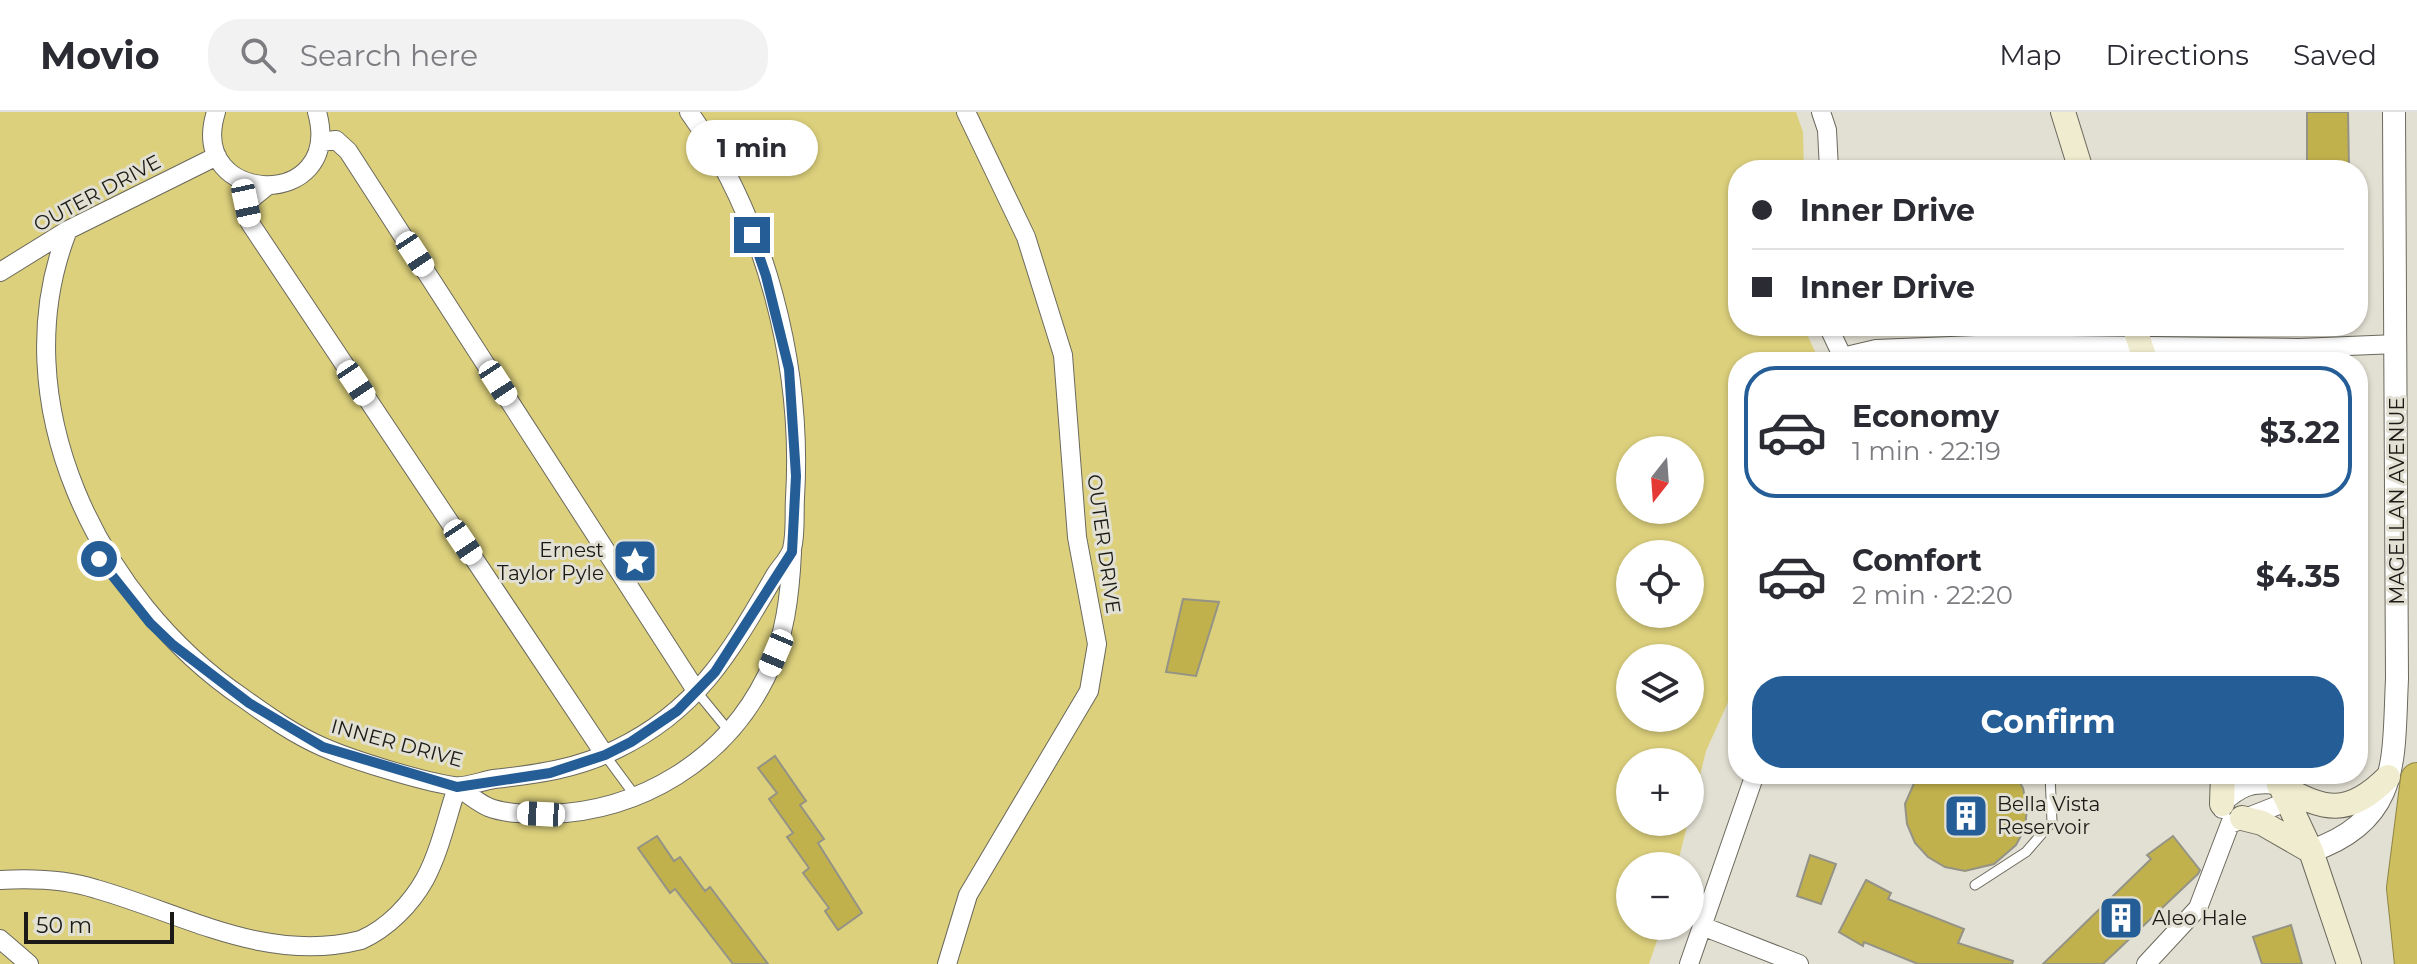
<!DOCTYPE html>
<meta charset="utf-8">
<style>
body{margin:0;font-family:Montserrat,sans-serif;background:#f2f2f3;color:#2b2b33;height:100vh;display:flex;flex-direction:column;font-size:30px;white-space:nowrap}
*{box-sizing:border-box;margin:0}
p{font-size:26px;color:#7c7c81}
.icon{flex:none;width:44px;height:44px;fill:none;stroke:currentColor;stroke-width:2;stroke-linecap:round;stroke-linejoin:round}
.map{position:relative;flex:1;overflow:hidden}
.sheet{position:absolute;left:1728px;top:240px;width:640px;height:432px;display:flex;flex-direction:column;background:#fff;border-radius:32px;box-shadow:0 2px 6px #0004}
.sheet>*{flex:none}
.guide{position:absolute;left:1728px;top:48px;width:640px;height:176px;border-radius:32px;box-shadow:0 2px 6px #0004;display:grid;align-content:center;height:176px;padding:0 24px;background:#fff}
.needle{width:52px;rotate:197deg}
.tools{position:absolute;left:1616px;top:324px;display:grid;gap:16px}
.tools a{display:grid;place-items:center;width:88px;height:88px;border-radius:50%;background:#fff;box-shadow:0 2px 6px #0004;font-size:40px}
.scale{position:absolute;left:24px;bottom:20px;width:150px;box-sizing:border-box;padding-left:8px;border:4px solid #1b1a16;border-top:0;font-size:22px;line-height:28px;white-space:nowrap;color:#1b1a16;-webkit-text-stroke:6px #e2e0d3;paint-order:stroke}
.end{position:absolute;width:36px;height:36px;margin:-18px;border:10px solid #255e96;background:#fff;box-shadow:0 0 0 4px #fff}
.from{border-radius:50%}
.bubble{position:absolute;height:56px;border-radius:28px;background:#fff;box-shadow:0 2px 6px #0004;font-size:26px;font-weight:700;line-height:56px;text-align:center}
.car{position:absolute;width:24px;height:48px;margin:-24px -12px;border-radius:10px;box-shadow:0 0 6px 2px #0007;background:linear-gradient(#fff 24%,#345 0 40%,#fff 0 76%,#345 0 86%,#fff 0)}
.guide b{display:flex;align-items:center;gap:28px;height:76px;font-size:30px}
.guide b+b{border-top:2px solid #e1e1e2}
.guide i{width:20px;height:20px;background:#2b2b33}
ul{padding:14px 0 0;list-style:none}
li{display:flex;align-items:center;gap:24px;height:132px;margin:0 16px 12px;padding:0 8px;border:4px solid transparent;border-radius:32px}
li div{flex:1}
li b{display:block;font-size:30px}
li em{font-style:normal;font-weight:700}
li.on{border-color:#255e96}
li>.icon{width:72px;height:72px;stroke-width:1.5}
.button{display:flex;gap:16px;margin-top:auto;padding:16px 24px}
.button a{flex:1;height:92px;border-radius:32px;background:#255e96;color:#fff;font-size:32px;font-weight:700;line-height:92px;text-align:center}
header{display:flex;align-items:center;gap:48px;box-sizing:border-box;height:112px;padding:0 40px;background:#fff;border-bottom:2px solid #e1e1e2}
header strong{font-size:38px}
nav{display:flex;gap:44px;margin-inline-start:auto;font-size:28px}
.search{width:560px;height:72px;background:#f2f2f3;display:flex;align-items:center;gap:20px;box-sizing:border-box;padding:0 28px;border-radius:32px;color:#7c7c81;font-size:30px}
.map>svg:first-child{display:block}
.green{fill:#dcd07c;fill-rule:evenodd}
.building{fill:#c0b14c;stroke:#949386;stroke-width:2}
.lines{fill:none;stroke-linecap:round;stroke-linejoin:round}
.service-casing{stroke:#6b695d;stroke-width:11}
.minor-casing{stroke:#6b695d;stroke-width:20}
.tertiary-casing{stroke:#6b695d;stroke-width:24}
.secondary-casing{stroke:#6b695d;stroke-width:26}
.motorway-casing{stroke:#8f8545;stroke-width:34}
.service{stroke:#fff;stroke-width:9}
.minor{stroke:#fff;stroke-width:18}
.tertiary{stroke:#fff;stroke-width:22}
.secondary{stroke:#f0eccf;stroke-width:24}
.motorway{stroke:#cdbe5f;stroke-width:32}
.route{stroke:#255e96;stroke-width:10}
.labels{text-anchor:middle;stroke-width:6;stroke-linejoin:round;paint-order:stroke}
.street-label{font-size:20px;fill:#1b1a16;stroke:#e2e0d3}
.poi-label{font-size:20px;fill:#1b1a16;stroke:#e2e0d3;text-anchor:start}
</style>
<header>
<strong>Movio</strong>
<div class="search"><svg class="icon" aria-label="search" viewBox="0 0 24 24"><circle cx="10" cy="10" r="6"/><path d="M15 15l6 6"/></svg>Search here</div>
<nav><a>Map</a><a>Directions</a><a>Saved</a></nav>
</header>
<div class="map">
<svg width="2417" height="852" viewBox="0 0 2417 852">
<rect width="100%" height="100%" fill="#e2e0d3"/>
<!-- green -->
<path class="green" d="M 0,0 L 1796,0 L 1803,20 L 1804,58 L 1738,58 L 1738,214 L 1803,214 L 1820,250 L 1738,250 L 1738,568 L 1706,639 L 1690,704 L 1690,650 L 1630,650 L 1630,710 L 1688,710 L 1677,754 L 1630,754 L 1630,814 L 1662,814 L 1649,852 L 0,852 ZM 1630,338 L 1690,338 L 1690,398 L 1630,398 ZM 1630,442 L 1690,442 L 1690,502 L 1630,502 ZM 1630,546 L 1690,546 L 1690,606 L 1630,606 Z"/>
<!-- building -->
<path class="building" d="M 2307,0 L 2348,0 L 2349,58 L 2307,58 Z
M 1183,487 L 1219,490 L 1196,564 L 1166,560 Z
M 775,644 L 806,689 L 800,693 L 824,727 L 818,731 L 862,801 L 838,818 L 825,799 L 829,796 L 803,761 L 809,756 L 787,725 L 793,721 L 769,687 L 777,681 L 758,656 Z
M 1918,662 L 2015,662 L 2023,676 L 2027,696 L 2025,716 L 2016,733 L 1994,752 L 1965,759 L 1945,755 L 1928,745 L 1915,731 L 1907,712 L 1905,692 Z
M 657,724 L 674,749 L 680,745 L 705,779 L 710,775 L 768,852 L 733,852 L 675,777 L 670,781 L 638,736 Z
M 2173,724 L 2200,758 L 2198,762 L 2103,852 L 2043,852 L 2151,747 L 2147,743 Z
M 1810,743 L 1836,752 L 1821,792 L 1797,784 Z
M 1866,768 L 1891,781 L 1888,787 L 1964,817 L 1958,831 L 2013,849 L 2012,852 L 1918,852 L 1864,830 L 1863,834 L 1839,820 Z
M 2291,813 L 2302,852 L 2262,852 L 2253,825 Z"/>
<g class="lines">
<!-- service casing -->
<g class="service-casing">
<path id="service" d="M 697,580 L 729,619
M 605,643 L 636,685
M 1975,773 L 2026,740 L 2052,710 L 2050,662"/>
</g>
<!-- minor casing -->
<g class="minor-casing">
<path id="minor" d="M 216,0 C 186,95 345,100 317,0
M 1821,0 L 1827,18 L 1829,58
M 321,30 L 336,28 L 348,39 L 697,580
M 266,75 L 246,91 L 250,111 L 605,643
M 68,118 C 0,289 99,488 243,586 C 268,604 295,623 323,635 C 352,648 421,669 453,674 C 466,676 481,669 494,667 C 538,662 577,657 617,637 C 698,598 731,539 774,465 C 779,456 789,447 792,437 C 796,421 794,402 795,386 C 803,254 766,108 689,0
M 0,160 L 68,118 L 217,44
M 1828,214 L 1845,250
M 1842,245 L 1876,237 L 2001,232 L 2299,236 L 2397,232
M 2222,697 L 2222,692 C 2241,674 2253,670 2279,673
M 0,768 C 33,766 65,767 96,777 C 184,802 267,852 361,828 C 388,816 411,792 425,767 C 440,739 447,705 457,675 C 467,681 477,690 488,695 C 505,702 530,702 549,702 C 641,699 725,648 766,565 C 785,526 790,483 792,440
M 1702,814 L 1799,852
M 0,827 L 29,852
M 947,852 L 968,783 L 1089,579 L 1097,532 L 1077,425 L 1063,243 L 1026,125 L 966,0
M 1689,852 L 1755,662
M 2146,852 L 2198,796 L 2230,712 L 2286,690"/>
</g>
<!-- tertiary casing -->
<g class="tertiary-casing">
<path id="tertiary" d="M 2311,739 C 2401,708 2393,648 2397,567 L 2394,0"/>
</g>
<!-- secondary casing -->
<g class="secondary-casing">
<path id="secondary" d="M 2063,0 L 2081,58
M 2134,214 L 2146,250
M 2275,662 L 2311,739 L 2349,852
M 2279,673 C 2325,699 2348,705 2388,665
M 2222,692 L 2223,662
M 2242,706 L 2262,711 L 2309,738"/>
</g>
<!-- motorway casing -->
<g class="motorway-casing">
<path id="motorway" d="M 2411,852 L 2403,776 L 2417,667"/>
</g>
<!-- service -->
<use href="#service" class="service"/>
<!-- minor -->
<use href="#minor" class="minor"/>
<!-- tertiary -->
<use href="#tertiary" class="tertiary"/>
<!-- secondary -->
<use href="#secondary" class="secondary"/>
<!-- motorway -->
<use href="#motorway" class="motorway"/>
</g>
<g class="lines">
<!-- route -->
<path class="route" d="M 99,447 L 150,511 L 173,533 L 249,591 L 323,635 L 457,675 L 550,661 L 605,643 L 631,630 L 677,599 L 715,560 L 792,440 L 796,364 L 789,257 L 766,164 L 752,123"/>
</g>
<!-- icons -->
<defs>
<g id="sight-square" transform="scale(2.3)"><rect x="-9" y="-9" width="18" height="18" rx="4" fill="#255e96" stroke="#e2e0d3"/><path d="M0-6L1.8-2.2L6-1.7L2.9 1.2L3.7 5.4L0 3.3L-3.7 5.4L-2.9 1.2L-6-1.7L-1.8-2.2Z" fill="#fff"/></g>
<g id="building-square" transform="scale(2.3)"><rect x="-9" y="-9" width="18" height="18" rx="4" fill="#255e96" stroke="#e2e0d3"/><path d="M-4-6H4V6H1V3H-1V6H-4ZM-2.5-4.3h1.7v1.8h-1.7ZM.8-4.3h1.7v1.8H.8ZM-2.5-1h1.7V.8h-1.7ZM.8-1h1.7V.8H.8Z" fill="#fff"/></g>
</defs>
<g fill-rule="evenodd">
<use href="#sight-square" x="635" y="449"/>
<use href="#building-square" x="1966" y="704"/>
<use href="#building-square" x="2121" y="806"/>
</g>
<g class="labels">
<!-- street labels -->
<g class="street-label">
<text transform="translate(97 81) rotate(-28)" y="7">OUTER DRIVE</text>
<text transform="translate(2397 389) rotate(-90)" y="7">MAGELLAN AVENUE</text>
<text transform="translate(1104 432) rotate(82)" y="7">OUTER DRIVE</text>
<text transform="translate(397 631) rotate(15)" y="7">INNER DRIVE</text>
</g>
<!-- poi labels -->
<g class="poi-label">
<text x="604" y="445" text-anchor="end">Ernest<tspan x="604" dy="23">Taylor Pyle</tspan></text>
<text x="1997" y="699">Bella Vista<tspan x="1997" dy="23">Reservoir</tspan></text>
<text x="2152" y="813">Aleo Hale</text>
</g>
</g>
</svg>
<div class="tools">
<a><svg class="needle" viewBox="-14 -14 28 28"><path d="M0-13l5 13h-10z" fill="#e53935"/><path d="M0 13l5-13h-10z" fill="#7c7c81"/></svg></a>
<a><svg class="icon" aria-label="locate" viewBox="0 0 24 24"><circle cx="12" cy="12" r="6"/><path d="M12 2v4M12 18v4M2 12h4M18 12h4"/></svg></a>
<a><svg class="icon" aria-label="layers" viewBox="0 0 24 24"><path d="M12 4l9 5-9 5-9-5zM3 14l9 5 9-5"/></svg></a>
<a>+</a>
<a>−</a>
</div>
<div class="scale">50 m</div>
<i class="end from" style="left:99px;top:447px"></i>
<i class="end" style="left:752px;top:123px"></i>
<div class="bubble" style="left:686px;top:8px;width:132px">1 min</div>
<i class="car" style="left:246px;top:91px;rotate:168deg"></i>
<i class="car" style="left:415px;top:142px;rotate:147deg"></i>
<i class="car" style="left:356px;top:271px;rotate:146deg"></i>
<i class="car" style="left:498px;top:271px;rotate:147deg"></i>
<i class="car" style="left:463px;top:430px;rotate:146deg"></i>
<i class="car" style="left:776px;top:541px;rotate:203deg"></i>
<i class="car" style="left:541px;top:702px;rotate:273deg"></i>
<div class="guide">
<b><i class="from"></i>Inner Drive</b>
<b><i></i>Inner Drive</b>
</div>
<section class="sheet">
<ul>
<li class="on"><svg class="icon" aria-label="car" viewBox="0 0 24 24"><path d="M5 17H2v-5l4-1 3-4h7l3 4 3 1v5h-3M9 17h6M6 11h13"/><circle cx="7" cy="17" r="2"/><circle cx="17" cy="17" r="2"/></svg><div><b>Economy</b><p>1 min · 22:19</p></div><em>$3.22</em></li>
<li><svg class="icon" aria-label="car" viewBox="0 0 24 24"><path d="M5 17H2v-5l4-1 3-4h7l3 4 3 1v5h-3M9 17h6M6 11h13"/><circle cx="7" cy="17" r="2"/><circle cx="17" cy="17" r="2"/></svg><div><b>Comfort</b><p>2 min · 22:20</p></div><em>$4.35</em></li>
</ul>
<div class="button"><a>Confirm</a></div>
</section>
</div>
